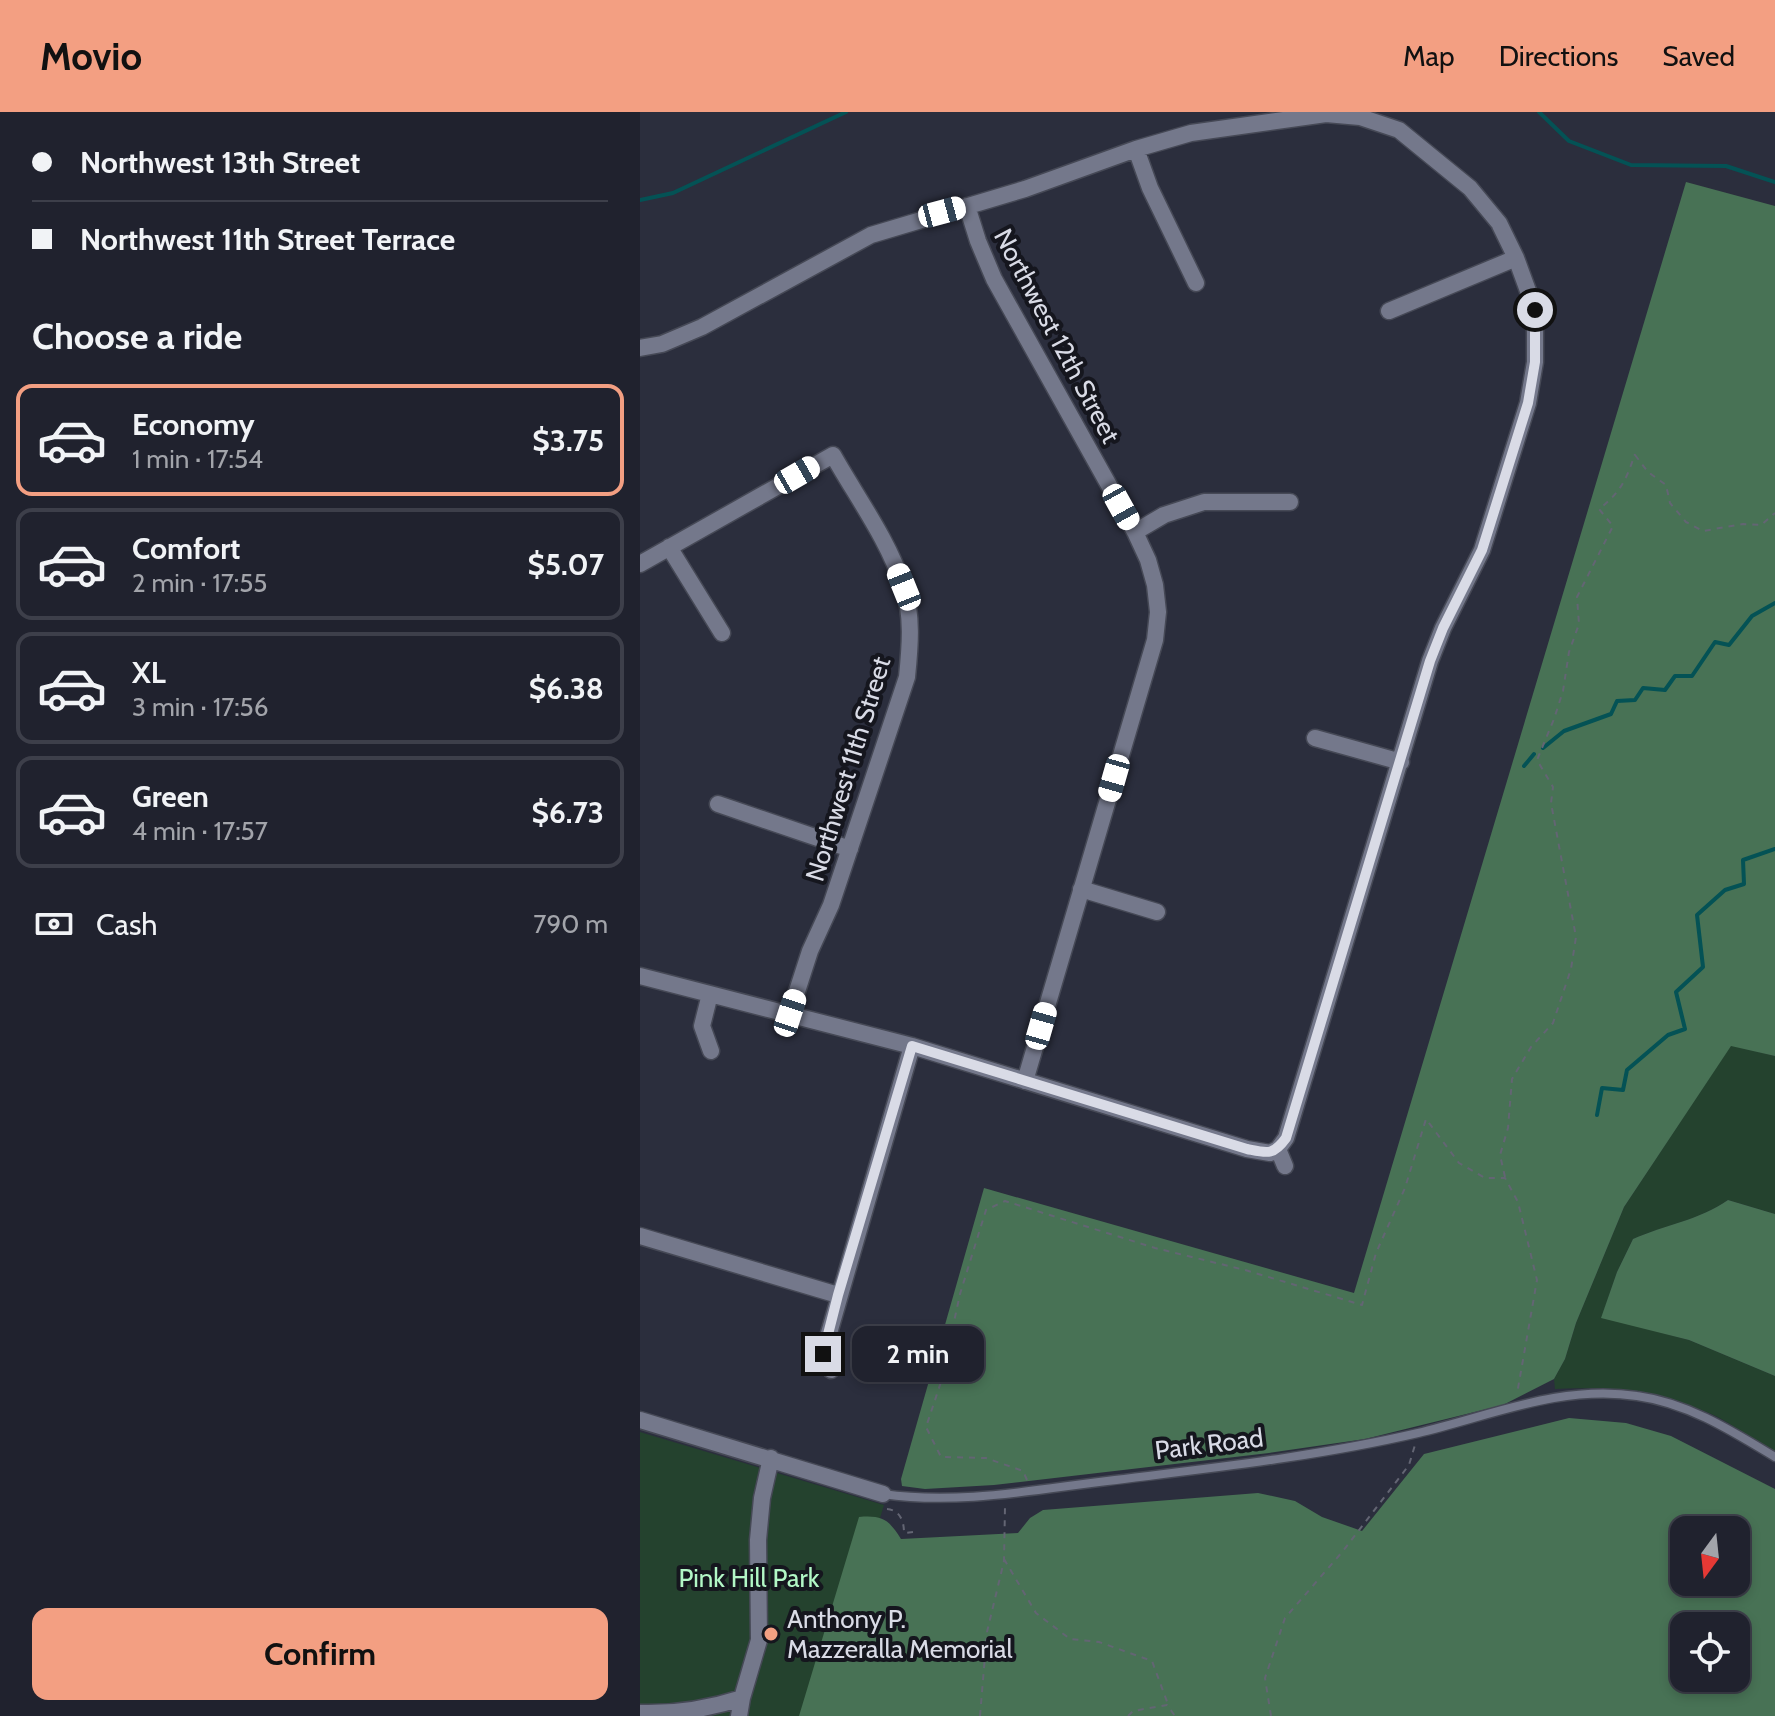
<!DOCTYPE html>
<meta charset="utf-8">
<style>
body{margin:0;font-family:Cabin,sans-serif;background:#2d2f3a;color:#f1f3f6;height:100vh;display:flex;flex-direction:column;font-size:30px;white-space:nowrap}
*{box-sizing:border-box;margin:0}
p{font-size:26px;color:#a2a4aa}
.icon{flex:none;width:44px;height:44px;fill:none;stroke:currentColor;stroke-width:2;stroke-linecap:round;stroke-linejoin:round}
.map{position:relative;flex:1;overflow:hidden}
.details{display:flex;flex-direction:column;background:#20222e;width:640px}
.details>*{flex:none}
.top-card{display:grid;align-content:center;height:176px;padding:0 32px;background:#20222e}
.needle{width:52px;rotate:195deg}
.tools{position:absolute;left:1030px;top:1404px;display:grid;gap:16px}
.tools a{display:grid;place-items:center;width:80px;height:80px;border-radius:16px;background:#20222e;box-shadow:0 4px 12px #0003,0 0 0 2px #3d3f4a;font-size:40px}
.end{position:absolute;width:36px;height:36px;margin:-18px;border:10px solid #d9dbe6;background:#111;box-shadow:0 0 0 4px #111}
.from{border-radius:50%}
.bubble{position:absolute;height:56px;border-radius:16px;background:#20222e;box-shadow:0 4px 12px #0003,0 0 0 2px #3d3f4a;font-size:26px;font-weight:700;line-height:56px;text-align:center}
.car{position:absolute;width:24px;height:48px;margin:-24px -12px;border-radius:10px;box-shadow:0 0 6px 2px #0007;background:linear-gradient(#fff 24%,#345 0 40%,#fff 0 76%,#345 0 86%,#fff 0)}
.top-card b{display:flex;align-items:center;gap:28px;height:76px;font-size:30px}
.top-card b+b{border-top:2px solid #3d3f4a}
.top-card i{width:20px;height:20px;background:#f1f3f6}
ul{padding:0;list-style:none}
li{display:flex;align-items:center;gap:24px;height:112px;margin:0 16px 12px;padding:0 16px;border:4px solid #3d3f4a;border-radius:16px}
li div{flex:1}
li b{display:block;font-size:30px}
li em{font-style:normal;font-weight:700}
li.active{border-color:#f39f82}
li>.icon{width:72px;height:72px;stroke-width:1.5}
h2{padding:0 32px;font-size:36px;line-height:96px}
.pay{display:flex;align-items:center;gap:20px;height:88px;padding:0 32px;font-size:30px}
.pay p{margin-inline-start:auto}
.primary-button{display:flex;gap:16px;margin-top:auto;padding:16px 32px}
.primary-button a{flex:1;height:92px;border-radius:16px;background:#f39f82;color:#111;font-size:32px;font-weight:700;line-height:92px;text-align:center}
header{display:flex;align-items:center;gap:48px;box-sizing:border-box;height:112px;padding:0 40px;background:#f39f82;color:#111}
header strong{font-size:38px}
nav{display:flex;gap:44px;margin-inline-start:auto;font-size:28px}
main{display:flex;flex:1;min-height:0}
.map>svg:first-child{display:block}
.green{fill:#24422e}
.forest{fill:#487255;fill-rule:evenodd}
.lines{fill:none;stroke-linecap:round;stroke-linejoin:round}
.stream{stroke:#045255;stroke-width:4}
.service-casing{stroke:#464956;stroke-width:11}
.minor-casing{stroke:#464956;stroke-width:19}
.path{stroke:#636573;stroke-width:2;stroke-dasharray:6 6;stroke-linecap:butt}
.service{stroke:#74788b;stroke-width:8}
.minor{stroke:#74788b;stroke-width:16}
.route{stroke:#d9dbe6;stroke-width:10}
.poi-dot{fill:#f39f82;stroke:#15161e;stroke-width:3}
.labels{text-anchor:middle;stroke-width:8;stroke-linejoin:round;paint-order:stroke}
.street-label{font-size:26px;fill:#d9dbe6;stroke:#15161e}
.park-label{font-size:26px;fill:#b2f7c6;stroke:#15161e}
.poi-label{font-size:26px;fill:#d9dbe6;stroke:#15161e;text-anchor:start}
</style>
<header>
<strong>Movio</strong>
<nav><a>Map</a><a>Directions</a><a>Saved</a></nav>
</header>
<main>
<section class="details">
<div class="top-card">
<b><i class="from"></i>Northwest 13th Street</b>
<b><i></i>Northwest 11th Street Terrace</b>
</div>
<h2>Choose a ride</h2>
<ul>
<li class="active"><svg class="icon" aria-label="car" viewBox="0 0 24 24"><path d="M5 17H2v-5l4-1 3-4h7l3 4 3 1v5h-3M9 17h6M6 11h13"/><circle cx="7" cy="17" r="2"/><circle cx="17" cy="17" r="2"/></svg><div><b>Economy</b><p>1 min · 17:54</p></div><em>$3.75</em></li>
<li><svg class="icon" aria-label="car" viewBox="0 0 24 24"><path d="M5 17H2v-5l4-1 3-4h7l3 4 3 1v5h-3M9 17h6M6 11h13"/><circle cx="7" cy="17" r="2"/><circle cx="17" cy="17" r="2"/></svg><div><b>Comfort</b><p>2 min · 17:55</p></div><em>$5.07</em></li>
<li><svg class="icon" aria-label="car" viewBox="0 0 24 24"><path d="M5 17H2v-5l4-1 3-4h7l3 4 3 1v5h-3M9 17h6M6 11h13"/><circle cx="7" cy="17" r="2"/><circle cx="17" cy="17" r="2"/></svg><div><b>XL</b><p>3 min · 17:56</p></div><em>$6.38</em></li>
<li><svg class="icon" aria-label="car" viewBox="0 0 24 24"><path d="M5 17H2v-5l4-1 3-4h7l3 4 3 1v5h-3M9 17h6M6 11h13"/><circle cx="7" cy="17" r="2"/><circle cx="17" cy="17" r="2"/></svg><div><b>Green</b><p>4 min · 17:57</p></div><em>$6.73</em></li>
</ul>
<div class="pay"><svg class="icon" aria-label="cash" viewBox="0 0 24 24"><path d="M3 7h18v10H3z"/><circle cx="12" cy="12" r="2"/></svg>Cash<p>790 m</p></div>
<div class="primary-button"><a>Confirm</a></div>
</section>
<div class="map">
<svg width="1135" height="1604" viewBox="0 0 1135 1604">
<rect width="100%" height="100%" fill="#2b2e3d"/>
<!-- green -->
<path class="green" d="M 1091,933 L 1135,944 L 1135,1102 L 1088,1088 C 1060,1108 1025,1113 993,1127 L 977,1160 L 962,1205 L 1049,1228 L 1135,1264 L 1135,1339 C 1111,1327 1088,1308 1064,1299 C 1017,1281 965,1274 915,1277 L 914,1267 L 925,1247 L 936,1211 L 984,1095 Z
M 0,1320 L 244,1393 L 180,1604 L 0,1604 Z"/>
<!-- forest -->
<path class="forest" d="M 1046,70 L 1135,94 L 1135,944 L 1091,934 L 984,1095 L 936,1211 L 925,1247 L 914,1267 L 863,1293 L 725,1327 L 629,1341 L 354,1373 L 285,1377 L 262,1374 L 261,1367 L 344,1076 L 714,1181 Z
M 1088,1088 L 1135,1102 L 1135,1264 L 1049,1228 L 961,1206 L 977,1160 L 993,1127 C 1024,1113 1060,1108 1088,1088 Z
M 929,1306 L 986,1311 L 1031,1324 L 1135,1377 L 1135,1604 L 159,1604 L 219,1405 C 243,1403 249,1408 261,1427 L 378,1421 L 390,1406 L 403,1398 L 618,1381 L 655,1389 L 682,1405 L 722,1419 L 784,1342 ZM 1096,1418 L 1096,1470 L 1044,1470 L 1044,1418 ZM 1096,1514 L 1096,1566 L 1044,1566 L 1044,1514 Z"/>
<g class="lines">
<!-- stream -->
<path class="stream" d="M 899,0 L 929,29 L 991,53 L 1086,54 L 1135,70
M 0,88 L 33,81 L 206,0
M 903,636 L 924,619 L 971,602 L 977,589 L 995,588 L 1003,576 L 1025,578 L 1035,564 L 1052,564 L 1075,530 L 1089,533 L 1112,504 L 1135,491
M 884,654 L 894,642
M 957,1003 L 962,976 L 983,978 L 987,958 L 1028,923 L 1045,917 L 1036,880 L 1063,855 L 1057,803 L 1085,778 L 1104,772 L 1103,748 L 1135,737"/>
<!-- service casing -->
<g class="service-casing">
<path id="service" d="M 243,1382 C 318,1393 392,1378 467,1369 C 571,1356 675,1345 778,1321 C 850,1304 922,1272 997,1284 C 1048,1291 1092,1319 1135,1345"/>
</g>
<!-- minor casing -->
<g class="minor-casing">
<path id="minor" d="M 496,37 L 510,76 L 556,171
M 327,94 L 338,129 L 354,167 L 495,420 L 508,448 L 515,473 L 518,500 L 515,528 L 385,969
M 749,199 L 876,146
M 0,236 L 22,232 L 62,215 L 231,123 L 385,77 L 496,37 L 551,21 L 686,2 L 720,5 L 759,18 L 830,76 L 859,111 L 876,146 L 895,198 L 895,250 L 888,291 L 842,438 L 803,516 L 790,549 L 646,1026 L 638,1037
M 495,420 L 524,403 L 564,390 L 650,390
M 29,435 L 82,521
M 0,452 L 193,343 C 216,384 249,429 263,474 C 273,503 270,535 267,565 L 191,793 L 170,839 L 150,901
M 675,626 L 761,650
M 78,692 L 210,737
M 441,777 L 517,800
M 0,864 L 272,934 L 607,1037 L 630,1041 L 638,1037
M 70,882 L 62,914 L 71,939
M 638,1037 L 645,1054
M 0,1124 L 198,1183
M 191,1258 L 183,1242 L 272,934
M 0,1308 L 243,1382
M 102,1586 L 119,1528 L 118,1428 L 122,1386 L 131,1346
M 0,1601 C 36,1602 68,1597 102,1586 L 99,1604"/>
</g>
<!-- path -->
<path class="path" d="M 995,343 L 1008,360 L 1026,373 L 1030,391 L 1046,410 L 1063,419 L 1103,412 L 1121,413 L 1135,401
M 865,1065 L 860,1043 L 868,1016 L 872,967 L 891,935 L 913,911 L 931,857 L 936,825 L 911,691 L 913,675 L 897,648 L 914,607 L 923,579 L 929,540 L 939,512 L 937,485 L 973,414 L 959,397 C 981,380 986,368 995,342
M 387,1368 L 383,1359 L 346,1346 L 301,1345 L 286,1315 L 301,1270 L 320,1182 L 346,1098 L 365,1089 L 515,1136 L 605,1158 L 722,1193 L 736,1141 L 765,1076 L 786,1007 L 819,1051 L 845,1066 L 865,1066 L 878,1090 L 897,1168 L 877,1282
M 247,1397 C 260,1398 264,1409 264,1421 L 273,1420
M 364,1447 L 396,1501 L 430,1527 L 459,1530 L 512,1549 L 529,1595
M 340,1604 L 347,1520 L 364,1449 L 365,1395
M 488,1604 L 493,1599 L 527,1593 L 535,1604
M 631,1604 L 625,1566 L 645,1506 L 703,1439 L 769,1353 L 775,1333"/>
<!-- service -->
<use href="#service" class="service"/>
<!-- minor -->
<use href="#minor" class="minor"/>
</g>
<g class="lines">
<!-- route -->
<path class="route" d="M 183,1242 L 198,1183 L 272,934 L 607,1037 C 627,1041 633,1044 646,1026 L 790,549 L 803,516 L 842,438 L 888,291 L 895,250 L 895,198"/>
</g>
<!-- markers -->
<circle class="poi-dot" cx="131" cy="1522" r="8"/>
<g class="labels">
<!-- street labels -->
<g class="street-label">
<text transform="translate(417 224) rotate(62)" y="9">Northwest 12th Street</text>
<text transform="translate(208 657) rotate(-73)" y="9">Northwest 11th Street</text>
<text transform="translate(569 1332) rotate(-7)" y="9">Park Road</text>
</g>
<!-- park labels -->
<g class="park-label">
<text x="109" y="1475">Pink Hill Park</text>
</g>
<!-- poi labels -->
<g class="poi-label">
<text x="147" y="1516">Anthony P.<tspan x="147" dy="30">Mazzeralla Memorial</tspan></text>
</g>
</g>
</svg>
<div class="tools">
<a><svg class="needle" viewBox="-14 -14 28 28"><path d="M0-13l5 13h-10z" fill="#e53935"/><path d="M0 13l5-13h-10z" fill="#a2a4aa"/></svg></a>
<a><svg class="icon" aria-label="locate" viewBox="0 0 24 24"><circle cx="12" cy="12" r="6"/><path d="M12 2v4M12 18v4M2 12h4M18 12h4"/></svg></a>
</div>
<i class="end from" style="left:895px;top:198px"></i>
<i class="end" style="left:183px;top:1242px"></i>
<div class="bubble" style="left:212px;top:1214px;width:132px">2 min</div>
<i class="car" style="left:302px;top:100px;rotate:75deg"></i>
<i class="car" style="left:157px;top:363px;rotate:60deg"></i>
<i class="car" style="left:481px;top:395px;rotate:151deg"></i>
<i class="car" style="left:264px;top:475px;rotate:338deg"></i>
<i class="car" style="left:474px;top:666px;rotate:196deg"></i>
<i class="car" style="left:150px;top:901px;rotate:18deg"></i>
<i class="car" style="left:401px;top:914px;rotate:16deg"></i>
</div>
</main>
